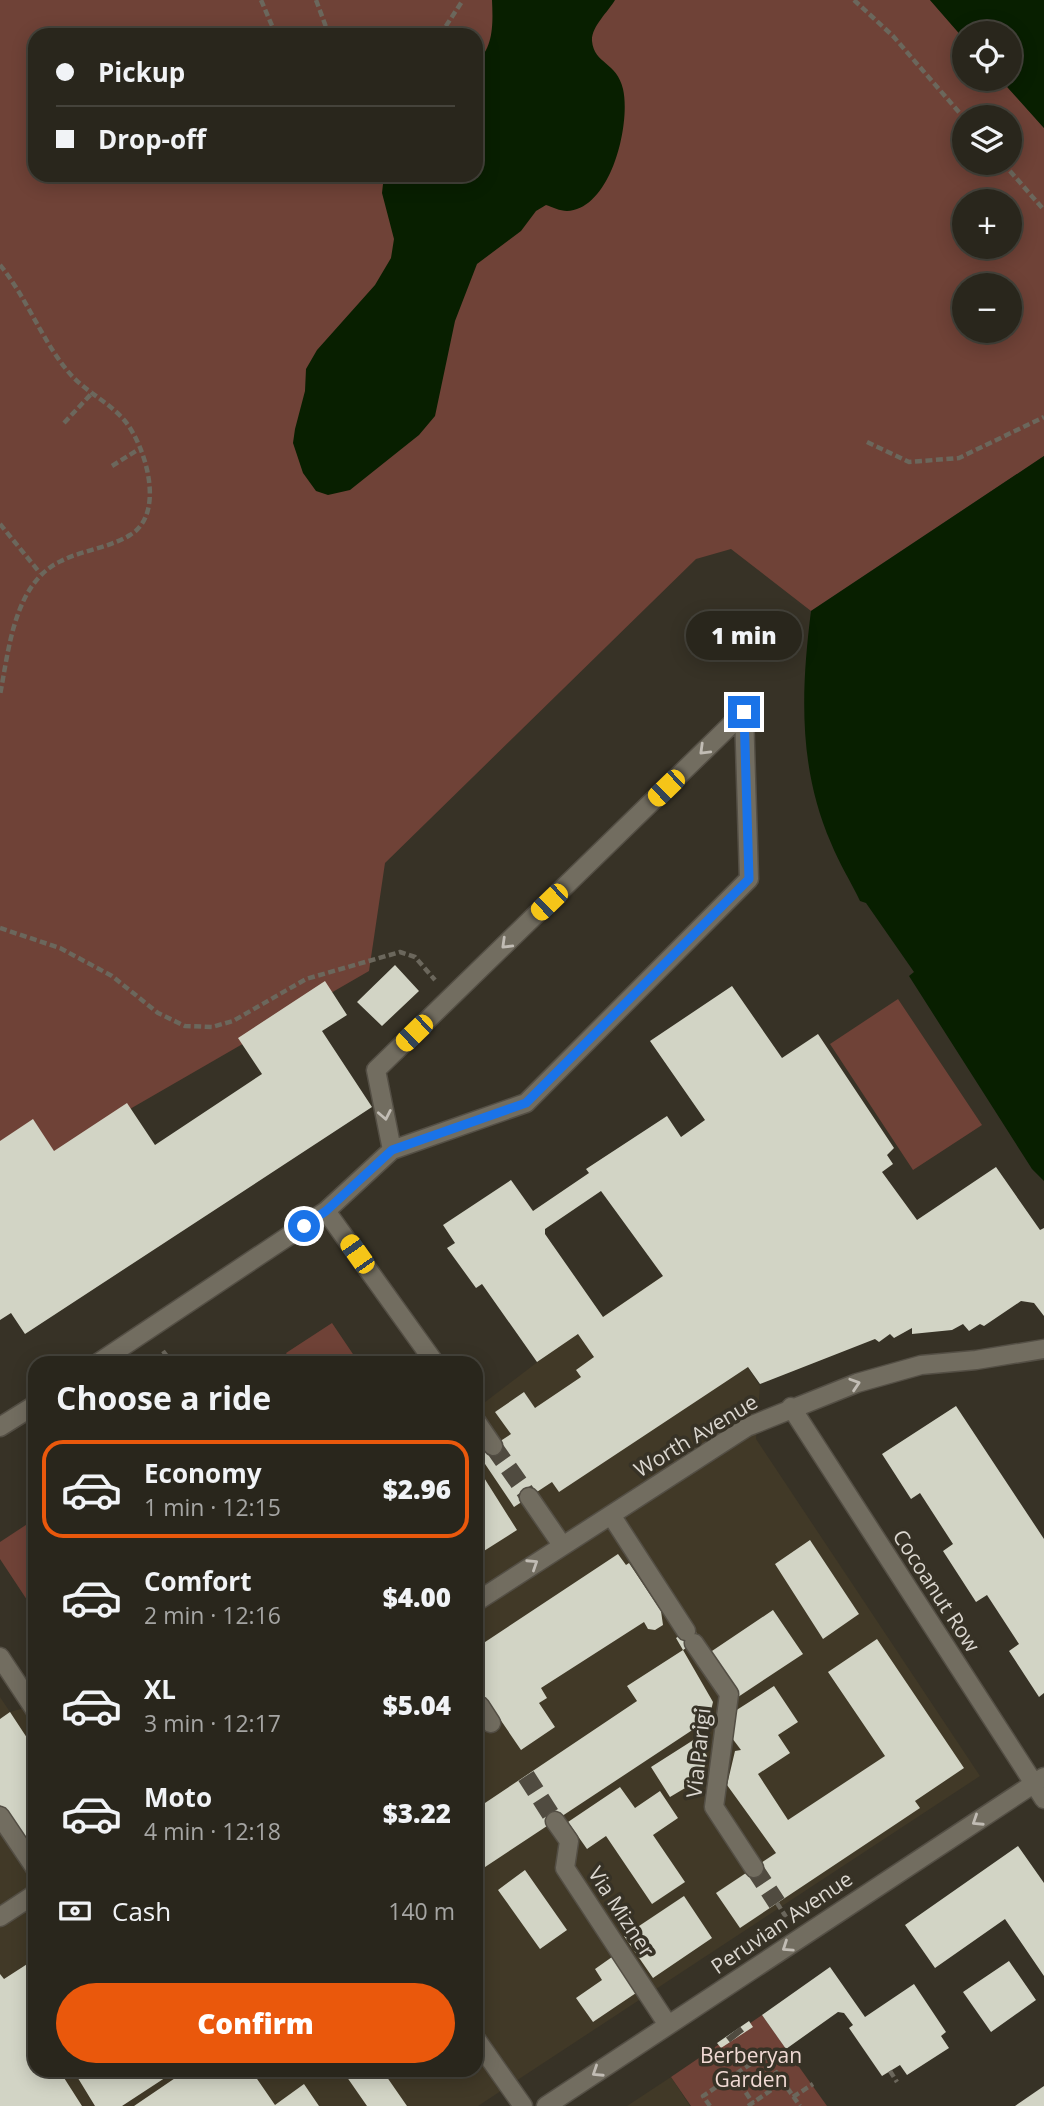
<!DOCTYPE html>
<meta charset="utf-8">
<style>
body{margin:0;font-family:"Open Sans",sans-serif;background:#312e25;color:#f1f3f6;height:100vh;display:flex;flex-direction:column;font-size:26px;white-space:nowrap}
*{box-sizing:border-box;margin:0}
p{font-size:23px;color:#a5a5a3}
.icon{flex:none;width:38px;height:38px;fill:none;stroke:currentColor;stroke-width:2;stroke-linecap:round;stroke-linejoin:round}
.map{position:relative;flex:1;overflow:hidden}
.sheet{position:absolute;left:28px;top:1356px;width:455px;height:721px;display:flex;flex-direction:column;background:#29261c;border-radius:21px;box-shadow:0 4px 18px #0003,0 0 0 2px #45433b}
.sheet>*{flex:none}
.banner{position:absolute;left:28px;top:28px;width:455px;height:154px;border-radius:21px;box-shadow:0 4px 18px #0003,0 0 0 2px #45433b;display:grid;align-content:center;height:154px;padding:0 28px;background:#29261c}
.fabs{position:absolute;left:952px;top:21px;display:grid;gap:14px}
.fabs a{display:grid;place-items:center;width:70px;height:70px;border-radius:50%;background:#29261c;box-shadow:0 4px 18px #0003,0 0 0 2px #45433b;font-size:35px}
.end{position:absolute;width:32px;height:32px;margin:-16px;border:9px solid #1a73e8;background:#fff;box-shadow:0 0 0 4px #fff}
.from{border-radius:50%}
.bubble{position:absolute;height:49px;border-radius:24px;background:#29261c;box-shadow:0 4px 18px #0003,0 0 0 2px #45433b;font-size:23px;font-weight:800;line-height:49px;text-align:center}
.car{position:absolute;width:21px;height:42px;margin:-21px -10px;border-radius:9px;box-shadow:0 0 5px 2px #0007;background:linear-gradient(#f5c518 24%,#345 0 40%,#f5c518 0 76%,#345 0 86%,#f5c518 0)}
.banner b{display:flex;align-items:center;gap:24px;height:66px;font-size:26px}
.banner b+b{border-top:2px solid #45433b}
.banner i{width:18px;height:18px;background:#f1f3f6}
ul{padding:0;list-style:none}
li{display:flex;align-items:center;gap:21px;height:98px;margin:0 14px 10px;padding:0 14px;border:4px solid transparent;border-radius:21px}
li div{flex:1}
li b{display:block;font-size:26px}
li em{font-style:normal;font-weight:800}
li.active{border-color:#ea580c}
li>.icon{width:63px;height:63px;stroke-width:1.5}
h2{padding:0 28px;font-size:32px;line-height:84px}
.pay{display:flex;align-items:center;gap:18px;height:77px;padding:0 28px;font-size:26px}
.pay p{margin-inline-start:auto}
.action{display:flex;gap:14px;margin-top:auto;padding:14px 28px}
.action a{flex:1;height:80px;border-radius:42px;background:#ea580c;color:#fff;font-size:28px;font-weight:800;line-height:80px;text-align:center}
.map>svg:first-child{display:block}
.built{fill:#413927}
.green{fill:#6f4237;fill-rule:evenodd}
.water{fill:#081f00}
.building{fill:#d2d4c5;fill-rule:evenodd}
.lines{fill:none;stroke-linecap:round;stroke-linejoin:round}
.minor-tunnel{stroke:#504b40;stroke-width:18;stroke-dasharray:18 9;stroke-linecap:butt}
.minor-casing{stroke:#544f45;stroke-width:21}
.path{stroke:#6b675c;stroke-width:4.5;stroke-dasharray:7 3.5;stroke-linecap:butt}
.minor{stroke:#726d60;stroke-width:18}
.oneway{stroke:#c1bcb4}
.route{stroke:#1a73e8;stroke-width:9}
.labels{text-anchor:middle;stroke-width:7;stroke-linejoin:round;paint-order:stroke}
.street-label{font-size:21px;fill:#dbd7d0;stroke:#373226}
.park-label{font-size:21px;fill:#f1dad4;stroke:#373226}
</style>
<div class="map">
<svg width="1044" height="2106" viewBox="0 0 1044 2106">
<rect width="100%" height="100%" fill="#373226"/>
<!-- built -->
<path class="built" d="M 680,1264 L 760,1386 L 756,1439 L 980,1776 L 478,2106 L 0,2106 L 0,1697 L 10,1712 L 35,1705 L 35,2070 L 476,2070 L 476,1409 L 548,1354 Z
M 671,2077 L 690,2106 L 627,2106 Z"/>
<!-- green -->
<path class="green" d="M 0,0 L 930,0 L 964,39 L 964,79 L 1000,79 L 1044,128 L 1044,456 L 811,611 L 731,549 L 696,559 L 385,863 L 369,971 L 0,1184 ZM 35,35 L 476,35 L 476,175 L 35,175 ZM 964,117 L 1010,117 L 1010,163 L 964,163 ZM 964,201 L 1010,201 L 1010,247 L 964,247 ZM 964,285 L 1010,285 L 1010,331 L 964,331 Z
M 898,999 L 982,1125 L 913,1170 L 830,1044 Z
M 332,1323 L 359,1363 L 293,1363 L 286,1353 Z
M 35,1519 L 35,1612 L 0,1559 L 0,1542 Z
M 762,2015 L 827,2106 L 691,2106 L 671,2077 Z"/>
<!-- water -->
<path class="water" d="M 492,0 L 615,0 C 608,12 591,27 592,41 C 594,64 617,62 623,89 C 631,124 611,209 567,211 C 560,211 552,207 546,205 L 536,211 L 521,231 L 477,264 L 455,321 L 435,416 L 419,435 L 350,490 L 328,495 L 316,491 L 303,473 L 293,443 L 295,429 L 305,391 L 306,369 L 317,350 L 375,285 L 391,258 L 394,239 L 382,193 L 384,175 L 476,175 L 476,63 C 494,47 493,23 492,0 Z
M 930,0 L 1044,0 L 1044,128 L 1000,79 L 1010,79 L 1010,33 L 964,33 L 964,39 Z
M 1044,456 L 1044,1181 L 1032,1169 L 909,976 L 914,972 L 866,903 L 860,901 C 851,882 839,863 831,843 C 798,767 801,691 811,611 Z"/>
<!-- building -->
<path class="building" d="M 395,965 L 419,991 L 382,1026 L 357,1002 Z
M 325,981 L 347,1015 L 322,1031 L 372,1107 L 25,1334 L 11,1313 L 0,1320 L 0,1141 L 33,1119 L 54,1151 L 127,1103 L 155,1145 L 262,1074 L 238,1038 Z
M 732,986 L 782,1058 L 818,1034 L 894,1148 L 887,1155 L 893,1164 L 882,1172 L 917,1220 L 996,1167 L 1040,1230 L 1044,1228 L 1044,1316 L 1034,1303 L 1021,1301 L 984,1326 L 980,1324 L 969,1331 L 963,1324 L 952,1330 L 912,1334 L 912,1328 L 894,1338 L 890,1334 L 879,1342 L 875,1339 L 760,1384 L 748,1367 L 559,1492 L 552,1482 L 514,1507 L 479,1455 L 511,1434 L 495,1412 L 524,1392 L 535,1408 L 581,1377 L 576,1370 L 594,1357 L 578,1334 L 537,1362 L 482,1284 L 476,1288 L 447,1248 L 455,1243 L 443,1225 L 511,1180 L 533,1211 L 589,1173 L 586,1169 L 667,1116 L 681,1137 L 705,1120 L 650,1041 ZM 601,1191 L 663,1276 L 603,1317 L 545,1234 L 545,1229 Z
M 956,1406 L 1044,1539 L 1044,1693 L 1039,1697 L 1009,1651 L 1019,1644 L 987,1595 L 976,1602 L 943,1551 L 953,1544 L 920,1493 L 911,1499 L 882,1454 Z
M 476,1465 L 517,1530 L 476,1556 Z
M 810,1540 L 859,1614 L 823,1639 L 775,1564 Z
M 618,1554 L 626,1565 L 629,1563 L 661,1611 L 663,1625 L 655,1630 L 648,1629 L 644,1622 L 541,1688 L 547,1698 L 539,1703 L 555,1727 L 521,1750 L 487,1700 L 476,1708 L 476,1693 L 480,1690 L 476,1683 L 476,1648 Z
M 773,1610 L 803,1654 L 738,1697 L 709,1653 Z
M 693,1627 L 700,1639 L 683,1650 L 713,1702 L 709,1719 L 476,1873 L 476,1809 L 637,1701 L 627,1686 L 683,1650 L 676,1638 Z
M 877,1639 L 964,1768 L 915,1801 L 920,1808 L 740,1928 L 716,1893 L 776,1853 L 727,1785 L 735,1751 L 741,1750 L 729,1734 L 732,1713 L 774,1686 L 798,1722 L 778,1735 L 790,1753 L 758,1774 L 788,1820 L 885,1756 L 828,1672 Z
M 10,1712 L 35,1750 L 35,1836 L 26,1842 L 0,1805 L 0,1719 Z
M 695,1739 L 707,1756 L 702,1778 L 670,1797 L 651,1767 Z
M 620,1787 L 635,1808 L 660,1791 L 678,1818 L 653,1835 L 685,1882 L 652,1904 L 606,1836 L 587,1849 L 568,1822 Z
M 1018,1846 L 1044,1883 L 1044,1976 L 1005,1919 L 935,1968 L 905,1925 Z
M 525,1870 L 567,1930 L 540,1949 L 498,1890 Z
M 684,1896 L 712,1938 L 653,1978 L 624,1936 Z
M 612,1957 L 636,1993 L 593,2022 L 576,1998 L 602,1980 L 595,1969 Z
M 35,1959 L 35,2070 L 59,2070 L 82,2106 L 0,2106 L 0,1974 L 4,1979 Z
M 1009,1961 L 1036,2000 L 991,2032 L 963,1992 Z
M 830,1967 L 865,2017 L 914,1984 L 946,2032 L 941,2036 L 949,2048 L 907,2075 L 900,2065 L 882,2076 L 849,2028 L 853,2025 L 844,2013 L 838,2012 L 786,2049 L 762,2015 Z
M 749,2021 L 753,2027 L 721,2048 L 717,2043 Z
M 73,2070 L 177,2070 L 122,2106 L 95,2106 Z
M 187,2070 L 251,2070 L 275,2105 L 304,2084 L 319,2106 L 134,2106 Z
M 342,2070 L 382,2070 L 407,2106 L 367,2106 Z
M 1044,2086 L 1044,2106 L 1015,2106 Z"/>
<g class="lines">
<!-- minor-tunnel -->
<path class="minor-tunnel" d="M 493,1446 L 529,1497
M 526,1776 L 555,1821
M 754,1868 L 777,1903
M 733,2032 L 737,2037"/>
<!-- minor casing -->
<g class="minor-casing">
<path id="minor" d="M 326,1211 L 392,1150 L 526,1103 L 749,879 L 744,712 L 376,1070 L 392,1150
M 98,1363 L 326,1211 L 435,1363
M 791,1407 L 1044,1799
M 476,1421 L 493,1446
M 0,1427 L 35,1405
M 529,1497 L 562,1545
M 611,1515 L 686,1631
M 476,1602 L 747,1427 L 857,1383 L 921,1365 L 976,1360 L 1044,1349
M 694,1643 L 729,1694 L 714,1807 L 754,1868
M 0,1657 L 35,1710
M 480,1706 L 491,1723
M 0,1816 L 35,1868
M 555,1821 L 569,1841 L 565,1868 L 668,2025
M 0,1917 L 35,1894
M 476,2039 L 523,2106
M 546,2106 L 1044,1777"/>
</g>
<!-- path -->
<path class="path" d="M 261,0 L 276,35
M 316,0 L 329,35
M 854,0 L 893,36 L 964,118
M 440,35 L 463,0
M 1003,163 L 1044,210
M 0,265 C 28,299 43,344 72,376 C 88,393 110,403 125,421 C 146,447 166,514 130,535 C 109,548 83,550 61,561 C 14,583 9,649 0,695
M 64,423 L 93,392
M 867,442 L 909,462 L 959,458 L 1044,417
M 112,466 L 139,449
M 0,524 L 40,573
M 0,928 L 60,948 L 112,976 L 158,1013 L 185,1026 L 212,1027 L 233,1021 L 306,979 L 400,952 L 415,957 L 435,980
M 163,1351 L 172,1363
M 777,1903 L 786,1917
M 890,2071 L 897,2082
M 734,2075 L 753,2103
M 793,2097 L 813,2084
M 710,2106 L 703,2096 L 764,2055 L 800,2106
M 748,2106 L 783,2082"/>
<!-- minor -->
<use href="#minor" class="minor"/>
</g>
<!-- one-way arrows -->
<defs><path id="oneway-chevron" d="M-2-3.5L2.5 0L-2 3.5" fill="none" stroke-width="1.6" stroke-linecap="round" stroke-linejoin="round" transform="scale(1.75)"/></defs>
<g class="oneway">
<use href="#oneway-chevron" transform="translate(704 750) rotate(136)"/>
<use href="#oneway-chevron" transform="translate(506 944) rotate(136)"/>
<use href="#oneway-chevron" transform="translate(385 1115) rotate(79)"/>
<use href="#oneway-chevron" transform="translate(855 1384) rotate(-18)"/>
<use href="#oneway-chevron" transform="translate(533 1564) rotate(-33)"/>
<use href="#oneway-chevron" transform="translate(977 1821) rotate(147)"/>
<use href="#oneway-chevron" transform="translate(787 1947) rotate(146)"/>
<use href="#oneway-chevron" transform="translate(597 2072) rotate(147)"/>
</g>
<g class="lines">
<!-- route -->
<path class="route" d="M 304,1226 L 326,1211 L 392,1150 L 526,1103 L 749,879 L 744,712"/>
</g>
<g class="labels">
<!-- street labels -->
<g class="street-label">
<text transform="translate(696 1436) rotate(-31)" y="7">Worth Avenue</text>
<text transform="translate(936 1591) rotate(57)" y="7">Cocoanut Row</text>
<text transform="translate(699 1753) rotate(-84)" y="7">Via Parigi</text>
<text transform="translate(621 1912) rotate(57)" y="7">Via Mizner</text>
<text transform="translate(782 1923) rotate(-34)" y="7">Peruvian Avenue</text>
</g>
<!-- park labels -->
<g class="park-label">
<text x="751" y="2063">Berberyan<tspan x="751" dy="24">Garden</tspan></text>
</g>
</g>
</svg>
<div class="fabs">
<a><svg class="icon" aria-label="locate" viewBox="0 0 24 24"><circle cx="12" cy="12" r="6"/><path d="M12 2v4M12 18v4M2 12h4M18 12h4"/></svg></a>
<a><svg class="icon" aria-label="layers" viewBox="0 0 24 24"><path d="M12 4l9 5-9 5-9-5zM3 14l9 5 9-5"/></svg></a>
<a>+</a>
<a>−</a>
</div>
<i class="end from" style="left:304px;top:1226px"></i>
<i class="end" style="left:744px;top:712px"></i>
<div class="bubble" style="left:686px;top:611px;width:116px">1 min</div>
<i class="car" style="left:666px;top:788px;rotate:226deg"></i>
<i class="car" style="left:549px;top:902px;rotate:226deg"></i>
<i class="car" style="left:414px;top:1033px;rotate:226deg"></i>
<i class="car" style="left:357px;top:1254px;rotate:325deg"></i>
<div class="banner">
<b><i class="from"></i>Pickup</b>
<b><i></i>Drop-off</b>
</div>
<section class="sheet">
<h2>Choose a ride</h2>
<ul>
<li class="active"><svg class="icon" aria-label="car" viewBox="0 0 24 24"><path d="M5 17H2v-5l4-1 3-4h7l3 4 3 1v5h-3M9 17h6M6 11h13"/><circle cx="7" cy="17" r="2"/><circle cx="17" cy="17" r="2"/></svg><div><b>Economy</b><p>1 min · 12:15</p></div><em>$2.96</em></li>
<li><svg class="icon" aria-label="car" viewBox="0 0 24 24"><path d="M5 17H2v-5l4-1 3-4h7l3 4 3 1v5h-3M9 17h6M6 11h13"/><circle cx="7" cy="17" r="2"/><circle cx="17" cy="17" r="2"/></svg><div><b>Comfort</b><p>2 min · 12:16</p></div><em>$4.00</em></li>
<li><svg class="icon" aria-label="car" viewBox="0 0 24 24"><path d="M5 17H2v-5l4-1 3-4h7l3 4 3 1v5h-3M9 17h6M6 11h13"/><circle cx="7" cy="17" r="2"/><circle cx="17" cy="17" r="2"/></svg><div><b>XL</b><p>3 min · 12:17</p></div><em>$5.04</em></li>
<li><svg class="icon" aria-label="car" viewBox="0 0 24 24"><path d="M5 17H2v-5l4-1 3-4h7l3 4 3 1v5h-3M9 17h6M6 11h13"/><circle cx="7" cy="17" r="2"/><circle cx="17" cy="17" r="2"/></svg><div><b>Moto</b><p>4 min · 12:18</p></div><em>$3.22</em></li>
</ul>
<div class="pay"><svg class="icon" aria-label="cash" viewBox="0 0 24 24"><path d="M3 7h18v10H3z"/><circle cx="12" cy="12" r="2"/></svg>Cash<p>140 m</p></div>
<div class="action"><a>Confirm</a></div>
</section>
</div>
